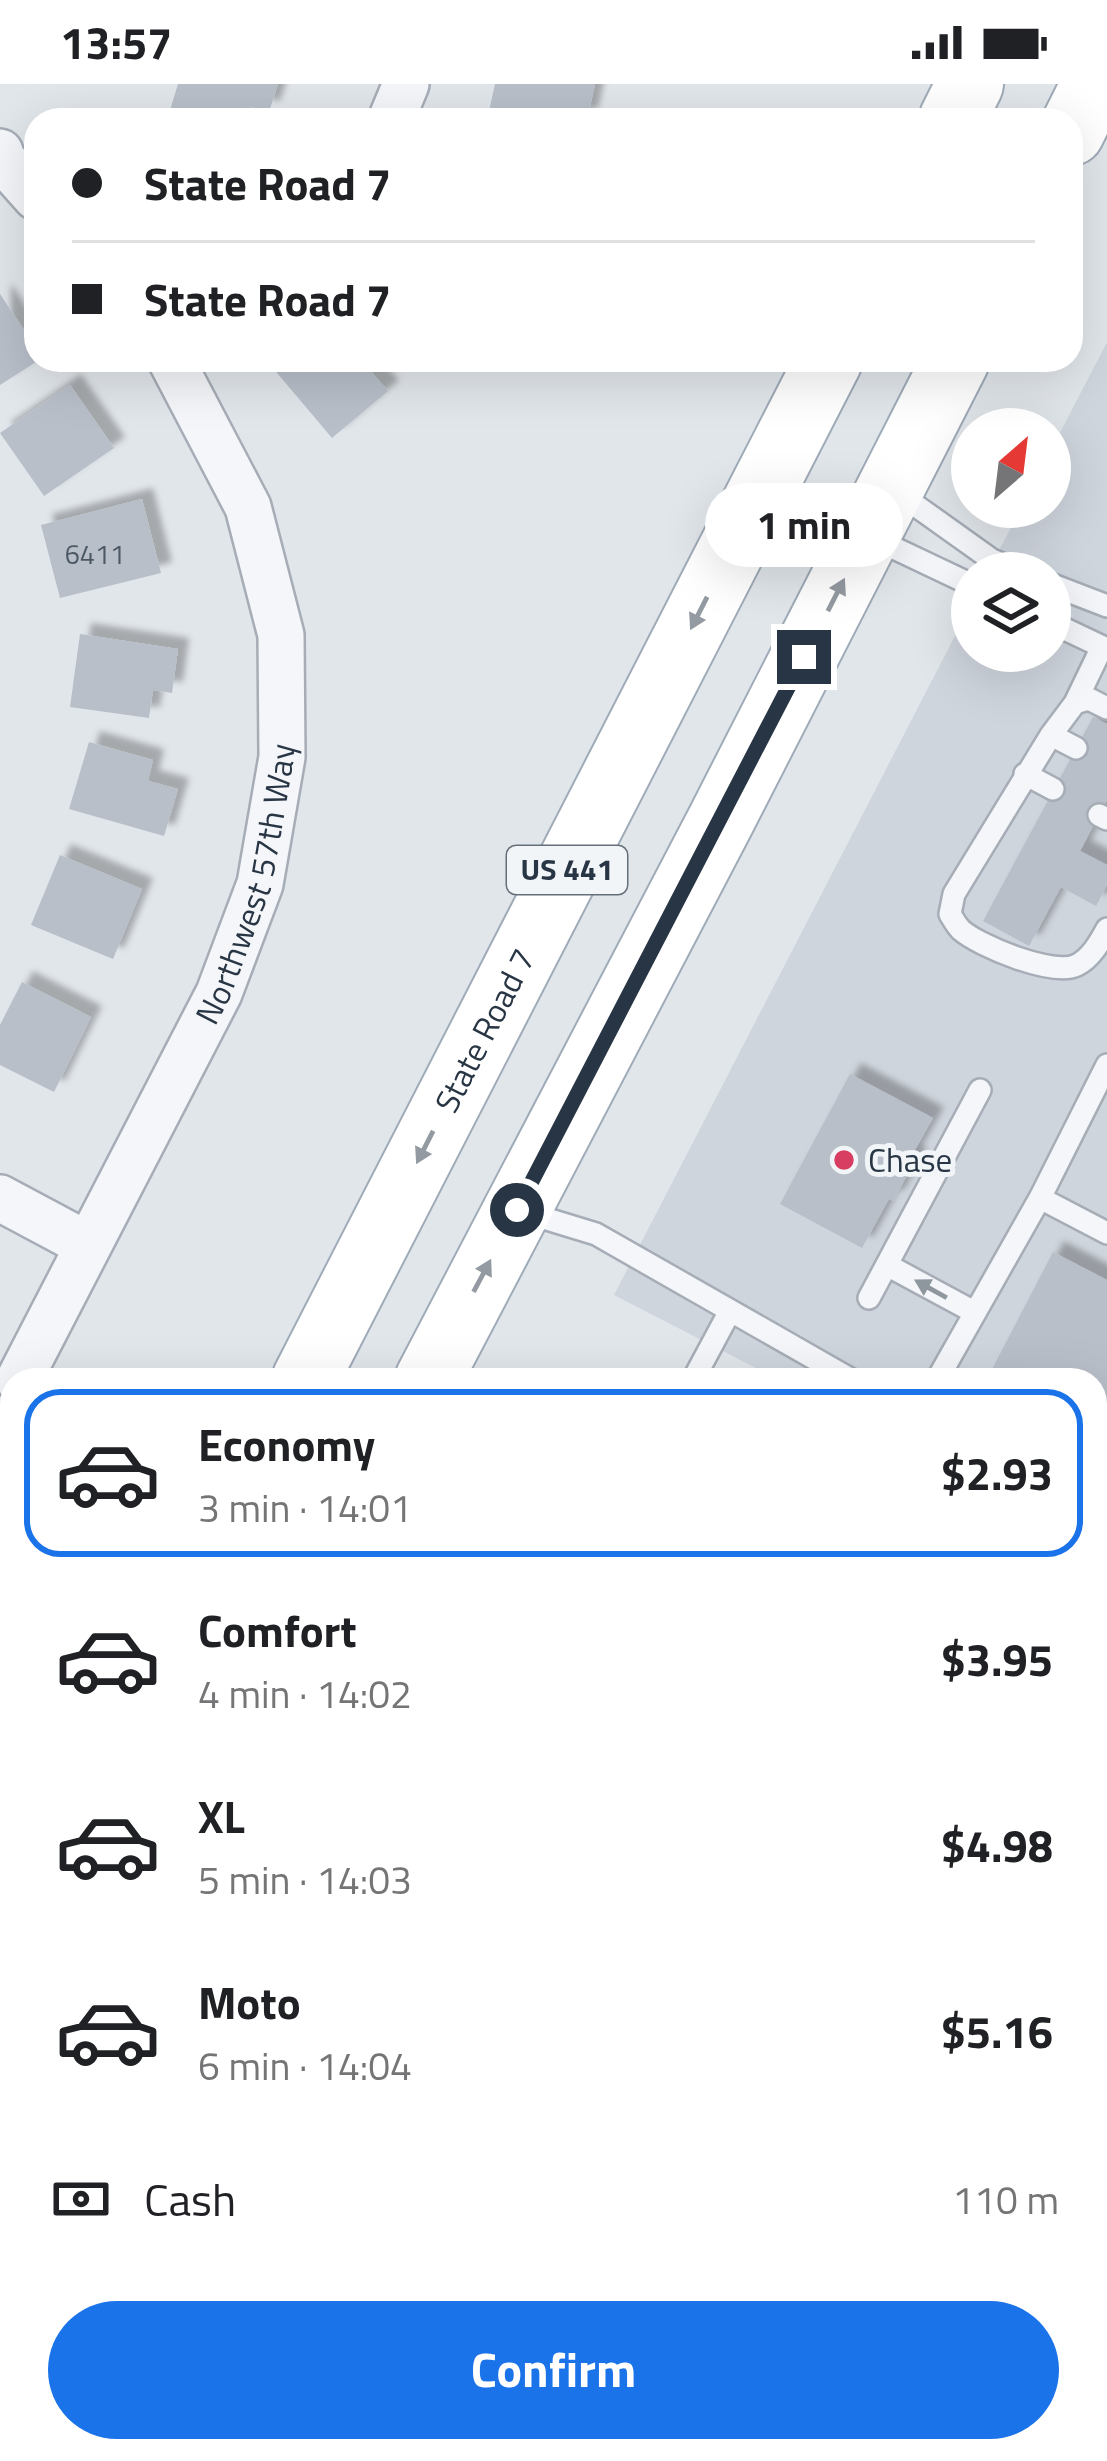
<!DOCTYPE html>
<meta charset="utf-8">
<style>
body{margin:0;font-family:"Titillium Web",sans-serif;background:#f2f2f2;color:#202124;height:100vh;display:flex;flex-direction:column;font-size:45px;white-space:nowrap}
*{box-sizing:border-box;margin:0}
p{font-size:39px;color:#757577}
.icon{flex:none;width:66px;height:66px;fill:none;stroke:currentColor;stroke-width:2;stroke-linecap:round;stroke-linejoin:round}
.map{position:relative;flex:1;overflow:hidden}
.sheet{position:absolute;left:0px;top:1284px;width:1107px;height:1095px;display:flex;flex-direction:column;background:#fff;border-radius:36px 36px 0 0;box-shadow:0 12px 48px #0002}
.sheet>*{flex:none}
.top-card{position:absolute;left:24px;top:24px;width:1059px;height:264px;border-radius:36px;box-shadow:0 12px 48px #0002;display:grid;align-content:center;height:264px;padding:0 48px;background:#fff}
.needle{width:78px;rotate:28deg}
.buttons{position:absolute;left:951px;top:324px;display:grid;gap:24px}
.buttons a{display:grid;place-items:center;width:120px;height:120px;border-radius:50%;background:#fff;box-shadow:0 12px 48px #0002;font-size:60px}
.end{position:absolute;width:54px;height:54px;margin:-27px;border:15px solid #283544;background:#fff;box-shadow:0 0 0 6px #fff}
.from{border-radius:50%}
.bubble{position:absolute;height:84px;border-radius:42px;background:#fff;box-shadow:0 12px 48px #0002;font-size:39px;font-weight:700;line-height:84px;text-align:center}
.top-card b{display:flex;align-items:center;gap:42px;height:114px;font-size:45px}
.top-card b+b{border-top:3px solid #e0e0e0}
.top-card i{width:30px;height:30px;background:#202124}
ul{padding:21px 0 0;list-style:none}
li{display:flex;align-items:center;gap:36px;height:168px;margin:0 24px 18px;padding:0 24px;border:6px solid transparent;border-radius:36px}
li div{flex:1}
li b{display:block;font-size:45px}
li em{font-style:normal;font-weight:700}
li.on{border-color:#1a73e8}
li>.icon{width:108px;height:108px;stroke-width:1.5}
.pay{display:flex;align-items:center;gap:30px;height:132px;padding:0 48px;font-size:45px}
.pay p{margin-inline-start:auto}
.action{display:flex;gap:24px;margin-top:auto;padding:24px 48px}
.action a{flex:1;height:138px;border-radius:72px;background:#1a73e8;color:#fff;font-size:48px;font-weight:700;line-height:138px;text-align:center}
.status{display:flex;justify-content:space-between;align-items:center;height:84px;padding:0 60px;background:#fff;direction:ltr}
.status svg{height:33px;fill:currentColor}
.map>svg:first-child{display:block}
.built{fill:#cfd5dd}
.building{fill:#b8bfc9;filter:url(#shadow)}
.lines{fill:none;stroke-linecap:round;stroke-linejoin:round}
.service-casing{stroke:#a6adb6;stroke-width:26}
.minor-casing{stroke:#a6adb6;stroke-width:50}
.primary-casing{stroke:#a0abb8;stroke-width:70}
.service{stroke:#f4f6f9;stroke-width:21}
.minor{stroke:#f4f6f9;stroke-width:45}
.primary{stroke:#fff;stroke-width:66}
.oneway{fill:#949aa2}
.oneway2{fill:#8e969e}
.route{stroke:#283544;stroke-width:15}
.poi-dot{fill:#d83e62;stroke:#f1f5f8;stroke-width:4.5}
.labels{text-anchor:middle;stroke-width:10;stroke-linejoin:round;paint-order:stroke}
.number-label{font-size:27px;fill:#4c5865}
.shield{fill:#f1f5f8;stroke:#646f7a;stroke-width:3}
.shield-label{font-size:30px;font-weight:bold;fill:#283544}
.street-label{font-size:33px;fill:#283544;stroke:#f1f5f8}
.poi-label{font-size:33px;fill:#283544;stroke:#f1f5f8;text-anchor:start}
</style>
<div class="status"><b>13:57</b><svg viewBox="0 0 49 12"><path d="M0 12V9h3v3zM5 12V6h3v6zM10 12V3h3v9zM15 12V0h3v12zM26 1h20v11H26zM47 4h2v5h-2z"/></svg></div>
<div class="map">
<svg width="1107" height="2377" viewBox="0 0 1107 2377">
<defs>
<filter id="shadow"><feDropShadow dx="11" dy="-11" stdDeviation="3" flood-color="#0004"/></filter>
</defs>
<rect width="100%" height="100%" fill="#e1e6eb"/>
<!-- built -->
<path class="built" d="M 1107,258 L 1107,1466 L 1095,1460 L 1095,1296 L 779,1296 L 614,1211 L 972,519 L 972,567 L 1050,567 L 1050,489 L 987,489 L 1022,423 L 1050,423 L 1050,368 Z
M 78,2367 L 999,2367 L 1017,2377 L 73,2377 Z"/>
<!-- building -->
<path class="building" d="M 178,0 L 278,0 L 269,28 L 248,22 L 244,36 L 167,36 Z
M 495,0 L 595,0 L 587,36 L 487,36 Z
M 0,210 L 36,264 L 36,278 L 0,301 Z
M 281,276 L 361,276 L 388,307 L 332,354 L 272,283 Z
M 70,301 L 114,364 L 44,412 L 0,349 Z
M 142,415 L 161,489 L 60,514 L 41,441 Z
M 80,550 L 178,565 L 172,609 L 153,606 L 149,634 L 70,623 Z
M 1093,633 L 1107,640 L 1107,716 L 1080,767 L 1107,781 L 1107,801 L 1096,822 L 1061,803 L 1029,862 L 983,837 Z
M 89,658 L 153,676 L 148,697 L 178,705 L 164,752 L 69,725 Z
M 60,771 L 142,805 L 113,875 L 31,841 Z
M 22,898 L 91,933 L 54,1008 L 0,981 L 0,941 Z
M 850,990 L 933,1034 L 911,1073 L 916,1075 L 893,1117 L 889,1115 L 862,1164 L 780,1120 Z
M 1053,1168 L 1107,1196 L 1107,1352 L 1095,1346 L 1095,1296 L 999,1296 L 989,1291 Z
M 369,2367 L 446,2367 L 441,2377 L 388,2377 Z"/>
<g class="lines">
<!-- service casing -->
<g class="service-casing">
<path id="service" d="M 898,409 L 992,476 L 1023,489
M 873,454 L 972,501
M 1050,500 L 1107,522
M 1050,538 L 1107,565
M 1075,619 L 1102,563
M 1107,624 L 1089,615 L 1075,619 L 1051,651 L 954,810 L 950,830 C 953,835 956,841 961,846 C 979,862 1054,893 1077,881 C 1091,874 1100,858 1107,845
M 1051,651 L 1076,664
M 1025,690 L 1053,705
M 1099,731 L 1107,735
M 1040,1114 L 1107,1149
M 524,1128 L 596,1150 L 852,1296
M 887,1181 L 974,1228
M 869,1214 L 980,1006
M 693,1296 L 730,1227
M 937,1296 L 1040,1114 L 1107,981
M 1095,1391 L 1107,1397
M 1095,1659 L 1107,1636
M 1095,1852 L 1107,1829
M 1095,1997 L 1107,1999
M 1095,2040 L 1107,2043
M 0,2304 L 12,2304
M 172,2367 L 191,2377
M 314,2367 L 333,2377
M 939,2367 L 958,2377
M 545,2377 L 551,2367
M 801,2377 L 806,2367"/>
</g>
<!-- minor casing -->
<g class="minor-casing">
<g id="minor">
<path d="M 391,36 L 406,0"/>
<path d="M 0,68 L 2,75 L 36,113"/>
<path d="M 0,1114 L 88,1161"/>
<path id="s1" d="M 19,1296 L 219,909 L 260,800 L 282,673 L 281,551 L 248,423 L 171,276"/>
<path d="M 1095,2172 L 1107,2178"/>
<path d="M 1095,2268 L 1107,2274"/>
</g>
</g>
<!-- primary casing -->
<g class="primary-casing">
<g id="primary">
<path d="M 952,36 L 970,0"/>
<path d="M 1071,48 L 1095,0"/>
<path id="s2" d="M 305,1296 L 829,276"/>
<path d="M 428,1296 L 721,736 L 956,276"/>
<path d="M 0,1892 L 12,1869"/>
<path d="M 0,2113 L 12,2090"/>
</g>
</g>
<!-- service -->
<use href="#service" class="service"/>
<!-- minor -->
<use href="#minor" class="minor"/>
<!-- primary -->
<use href="#primary" class="primary"/>
</g>
<!-- one-way arrows -->
<defs><path id="oneway-solid" d="M-6-.8H1V-3.2L6.5 0L1 3.2V.8H-6Z" transform="scale(3)"/></defs>
<g class="oneway">
<use href="#oneway-solid" transform="translate(836 511) rotate(-63)"/>
<use href="#oneway-solid" transform="translate(699 529) rotate(117)"/>
<use href="#oneway-solid" transform="translate(425 1063) rotate(117)"/>
<use href="#oneway-solid" transform="translate(482 1192) rotate(-62)"/>
</g>
<use class="oneway2" href="#oneway-solid" transform="translate(931 1205) rotate(-151)"/>
<g class="lines">
<!-- route -->
<path class="route" d="M 517,1126 L 804,573"/>
</g>
<!-- markers -->
<circle class="poi-dot" cx="844" cy="1076" r="12"/>
<g class="labels">
<!-- number labels -->
<g class="number-label">
<text x="95" y="480">6411</text>
</g>
<!-- shield labels -->
<rect class="shield" x="507" y="762" width="120" height="48" rx="9"/>
<g class="shield-label">
<text x="567" y="796">US 441</text>
</g>
<!-- street labels -->
<g class="street-label">
<text dy="12" stroke="none"><textPath href="#s1" startOffset="549">Northwest 57th Way</textPath></text>
<text dy="12" stroke="none"><textPath href="#s2" startOffset="393">State Road 7</textPath></text>
</g>
<!-- poi labels -->
<g class="poi-label">
<text x="868" y="1088">Chase</text>
</g>
</g>
</svg>
<div class="buttons">
<a><svg class="needle" viewBox="-14 -14 28 28"><path d="M0-13l5 13h-10z" fill="#e53935"/><path d="M0 13l5-13h-10z" fill="#757577"/></svg></a>
<a><svg class="icon" aria-label="layers" viewBox="0 0 24 24"><path d="M12 4l9 5-9 5-9-5zM3 14l9 5 9-5"/></svg></a>
</div>
<i class="end from" style="left:517px;top:1126px"></i>
<i class="end" style="left:804px;top:573px"></i>
<div class="bubble" style="left:705px;top:399px;width:198px">1 min</div>
<div class="top-card">
<b><i class="from"></i>State Road 7</b>
<b><i></i>State Road 7</b>
</div>
<section class="sheet">
<ul>
<li class="on"><svg class="icon" aria-label="car" viewBox="0 0 24 24"><path d="M5 17H2v-5l4-1 3-4h7l3 4 3 1v5h-3M9 17h6M6 11h13"/><circle cx="7" cy="17" r="2"/><circle cx="17" cy="17" r="2"/></svg><div><b>Economy</b><p>3 min · 14:01</p></div><em>$2.93</em></li>
<li><svg class="icon" aria-label="car" viewBox="0 0 24 24"><path d="M5 17H2v-5l4-1 3-4h7l3 4 3 1v5h-3M9 17h6M6 11h13"/><circle cx="7" cy="17" r="2"/><circle cx="17" cy="17" r="2"/></svg><div><b>Comfort</b><p>4 min · 14:02</p></div><em>$3.95</em></li>
<li><svg class="icon" aria-label="car" viewBox="0 0 24 24"><path d="M5 17H2v-5l4-1 3-4h7l3 4 3 1v5h-3M9 17h6M6 11h13"/><circle cx="7" cy="17" r="2"/><circle cx="17" cy="17" r="2"/></svg><div><b>XL</b><p>5 min · 14:03</p></div><em>$4.98</em></li>
<li><svg class="icon" aria-label="car" viewBox="0 0 24 24"><path d="M5 17H2v-5l4-1 3-4h7l3 4 3 1v5h-3M9 17h6M6 11h13"/><circle cx="7" cy="17" r="2"/><circle cx="17" cy="17" r="2"/></svg><div><b>Moto</b><p>6 min · 14:04</p></div><em>$5.16</em></li>
</ul>
<div class="pay"><svg class="icon" aria-label="cash" viewBox="0 0 24 24"><path d="M3 7h18v10H3z"/><circle cx="12" cy="12" r="2"/></svg>Cash<p>110 m</p></div>
<div class="action"><a>Confirm</a></div>
</section>
</div>
